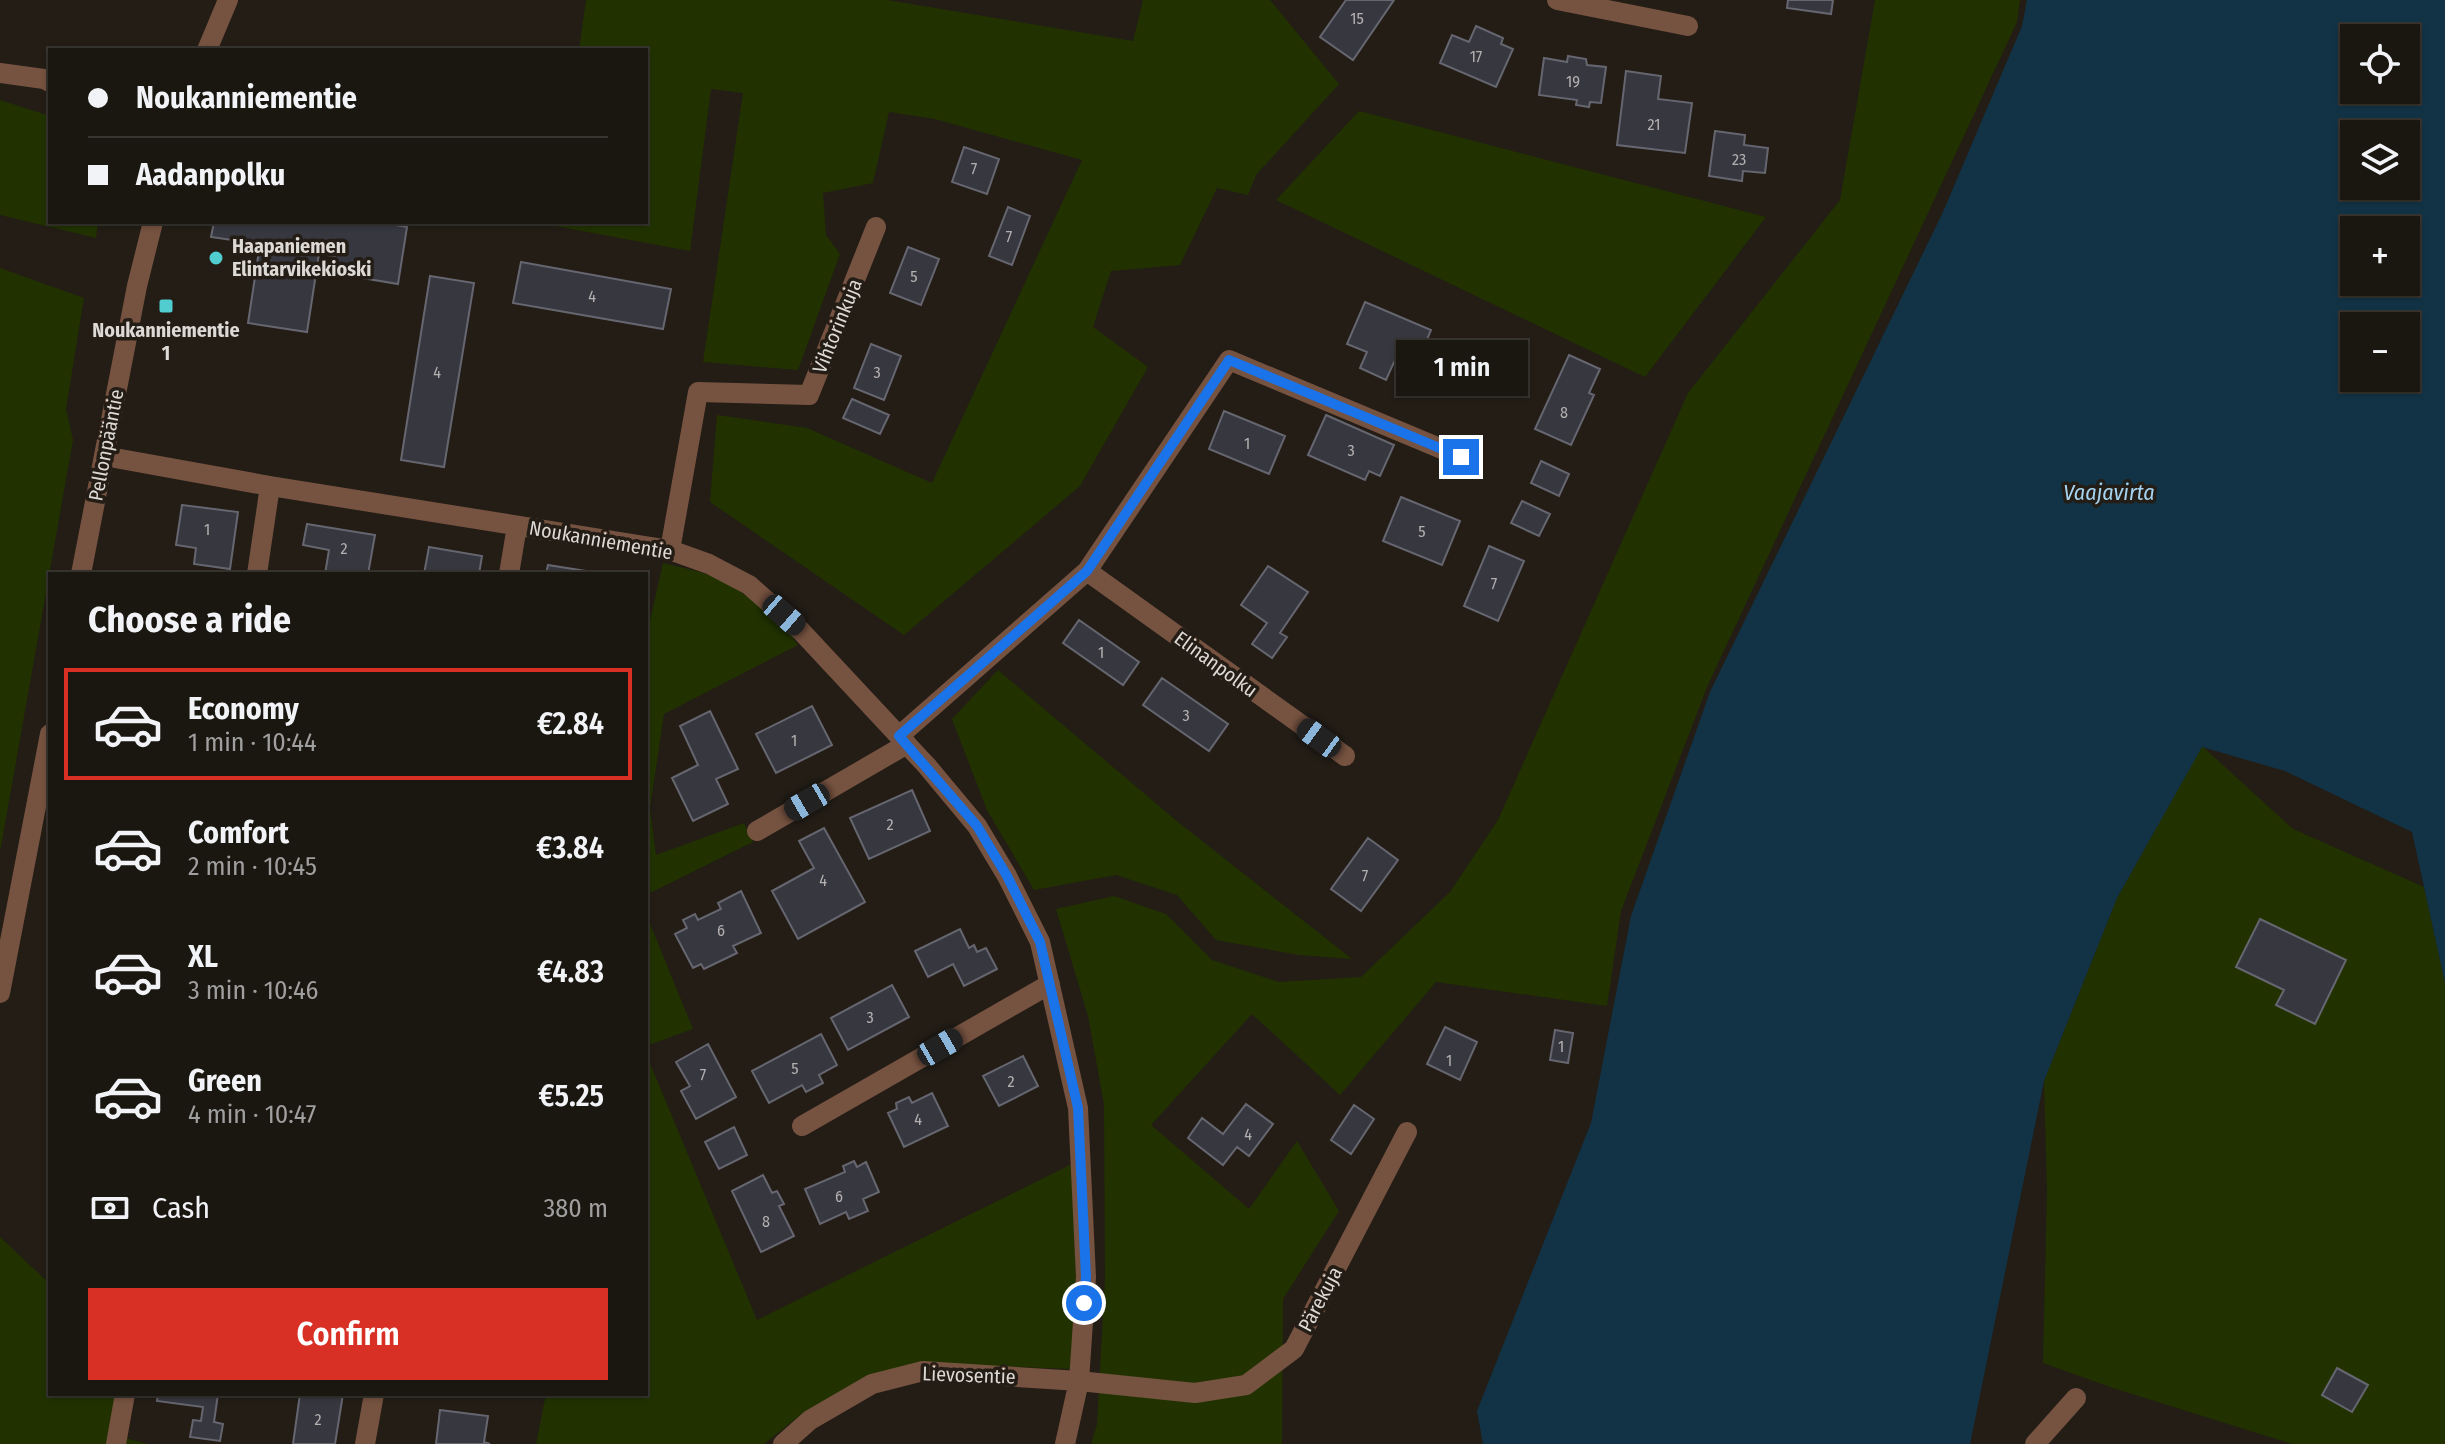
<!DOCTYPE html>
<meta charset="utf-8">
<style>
body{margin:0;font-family:"Fira Sans Condensed",sans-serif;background:#27231e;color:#f1f3f6;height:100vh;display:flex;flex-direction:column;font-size:30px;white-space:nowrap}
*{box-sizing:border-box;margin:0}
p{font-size:26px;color:#9f9f9f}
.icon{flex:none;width:44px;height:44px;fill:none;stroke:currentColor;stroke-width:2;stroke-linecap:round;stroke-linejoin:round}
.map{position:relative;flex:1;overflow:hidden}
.panel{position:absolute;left:48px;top:572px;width:600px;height:824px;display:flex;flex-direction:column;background:#1a1610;border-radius:0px;box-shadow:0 2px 6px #0004,0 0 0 2px #383530}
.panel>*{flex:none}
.hud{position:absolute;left:48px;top:48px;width:600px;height:176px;border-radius:0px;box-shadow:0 2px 6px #0004,0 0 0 2px #383530;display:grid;align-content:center;height:176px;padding:0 40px;background:#1a1610}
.controls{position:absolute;left:2340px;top:24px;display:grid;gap:16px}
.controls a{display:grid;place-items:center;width:80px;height:80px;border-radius:0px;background:#1a1610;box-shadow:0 2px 6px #0004,0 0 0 2px #383530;font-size:40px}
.end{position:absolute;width:36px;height:36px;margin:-18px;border:10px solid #1a73e8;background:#fff;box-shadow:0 0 0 4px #fff}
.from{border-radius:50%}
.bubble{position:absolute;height:56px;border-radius:0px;background:#1a1610;box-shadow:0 2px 6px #0004,0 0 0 2px #383530;font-size:26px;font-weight:600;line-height:56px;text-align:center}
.car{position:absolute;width:24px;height:48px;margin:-24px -12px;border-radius:10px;box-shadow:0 0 6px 2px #0007;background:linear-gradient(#222 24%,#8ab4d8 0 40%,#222 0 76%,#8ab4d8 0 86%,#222 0)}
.hud b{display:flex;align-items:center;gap:28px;height:76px;font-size:30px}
.hud b+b{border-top:2px solid #383530}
.hud i{width:20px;height:20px;background:#f1f3f6}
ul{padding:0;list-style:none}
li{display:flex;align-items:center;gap:24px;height:112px;margin:0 16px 12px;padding:0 24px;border:4px solid transparent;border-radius:0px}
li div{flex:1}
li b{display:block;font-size:30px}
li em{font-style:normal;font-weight:600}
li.active{border-color:#d93025}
li>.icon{width:72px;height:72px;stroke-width:1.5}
h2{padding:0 40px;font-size:36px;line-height:96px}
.pay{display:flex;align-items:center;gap:20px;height:88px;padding:0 40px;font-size:30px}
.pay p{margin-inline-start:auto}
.primary-button{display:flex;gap:16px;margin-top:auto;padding:16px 40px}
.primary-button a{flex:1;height:92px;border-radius:0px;background:#d93025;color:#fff;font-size:32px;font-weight:600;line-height:92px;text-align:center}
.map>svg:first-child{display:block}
.green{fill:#213200}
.water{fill:#123345;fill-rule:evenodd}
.building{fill:#373740;stroke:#666670;stroke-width:2}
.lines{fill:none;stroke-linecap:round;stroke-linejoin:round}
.minor{stroke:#765240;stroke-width:20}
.route{stroke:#1a73e8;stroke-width:10}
.poi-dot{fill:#52cdcf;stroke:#231d16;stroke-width:3}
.labels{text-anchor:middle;stroke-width:7;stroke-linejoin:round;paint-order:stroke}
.number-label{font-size:16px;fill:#b4b0af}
.poi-label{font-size:20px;font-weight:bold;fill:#ddd9d4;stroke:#231d16;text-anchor:start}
.street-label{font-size:20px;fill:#ddd9d4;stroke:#231d16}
.water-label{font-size:22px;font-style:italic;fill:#a7d5f1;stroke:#231d16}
</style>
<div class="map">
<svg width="2445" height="1444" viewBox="0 0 2445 1444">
<rect width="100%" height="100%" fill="#231d16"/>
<!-- green -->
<path class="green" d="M 586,0 L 887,0 L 1133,41 L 1143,0 L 1270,0 L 1339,84 L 1256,175 L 1248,195 L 1217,188 L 1180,265 L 1111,271 L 1093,327 L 1148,367 L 1080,486 L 904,635 L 710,502 L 717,415 L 807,428 L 932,483 L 1082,160 L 935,119 L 889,112 L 873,183 L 823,193 L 826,235 L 840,254 L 798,370 L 703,362 L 743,93 L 711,89 L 690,251 L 555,226 L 556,222 L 646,222 L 646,50 L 579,50 Z
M 1875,0 L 2020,0 L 2017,22 L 1707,687 L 1621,911 L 1607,1006 L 1436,982 L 1340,1095 L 1252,1014 L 1151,1125 L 1249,1209 L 1297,1141 L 1339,1211 L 1283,1299 L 1282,1444 L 1091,1444 L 1097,1424 L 1105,1279 L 1104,1104 L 1088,1016 L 1056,909 L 1114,896 L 1166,914 L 1212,960 L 1279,982 L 1361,977 L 1450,892 L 1498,820 L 1688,393 L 1840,200 Z
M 0,100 L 50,116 L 50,222 L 98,222 L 96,238 L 0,215 Z
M 1359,111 L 1766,217 L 1645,377 L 1276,200 Z
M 0,268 L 84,298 L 66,409 L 73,440 L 0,852 Z
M 663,563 C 679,567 696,570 711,576 C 741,589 780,618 798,645 L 664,714 L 650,808 L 656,855 L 744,823 L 753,842 L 646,895 L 646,638 Z
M 998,670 L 1178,822 L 1352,959 L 1299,955 L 1216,940 L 1177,895 L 1116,875 L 1034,890 L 987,810 L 952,719 Z
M 2202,746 L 2293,829 L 2424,887 L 2445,983 L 2445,1444 L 2292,1444 L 2113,1388 L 2043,1363 L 2047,1191 L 2044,1081 L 2117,898 Z
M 646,914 L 693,1029 L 646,1046 Z
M 646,1054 L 757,1320 L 1072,1164 L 1076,1279 L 1071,1369 L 921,1363 L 804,1412 L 764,1444 L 536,1444 L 546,1394 L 646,1394 Z
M 0,1237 L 50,1284 L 50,1394 L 132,1394 L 125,1438 L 148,1444 L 0,1444 Z"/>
<!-- water -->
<path class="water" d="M 2027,0 L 2445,0 L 2445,983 L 2412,832 L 2285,771 L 2202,747 L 2117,898 L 2044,1081 L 1970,1444 L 1483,1444 L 1477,1411 L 1591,1123 L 1631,916 L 1710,692 L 1943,212 L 2022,26 ZM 2354,38 L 2406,38 L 2406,90 L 2354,90 ZM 2354,134 L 2406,134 L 2406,186 L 2354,186 ZM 2354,230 L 2406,230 L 2406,282 L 2354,282 ZM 2354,326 L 2406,326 L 2406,378 L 2354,378 Z"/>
<!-- building -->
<path class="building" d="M 1346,0 L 1394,0 L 1353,60 L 1320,37 Z
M 1788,0 L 1833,0 L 1831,14 L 1787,8 Z
M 1476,26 L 1503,38 L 1501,44 L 1513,49 L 1496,87 L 1440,63 L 1452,35 L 1469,42 Z
M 1568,56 L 1586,59 L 1587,65 L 1606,67 L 1601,103 L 1590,102 L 1589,107 L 1576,105 L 1577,100 L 1539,95 L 1544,58 L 1567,62 Z
M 1626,71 L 1661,76 L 1658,99 L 1692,103 L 1685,153 L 1617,145 Z
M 1715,131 L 1745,135 L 1744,145 L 1768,148 L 1765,173 L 1743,171 L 1742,181 L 1709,176 Z
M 964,147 L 999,159 L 987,194 L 952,182 Z
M 1008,207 L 1030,216 L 1012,265 L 989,256 Z
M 214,222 L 377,222 L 407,227 L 398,284 L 332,273 L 335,256 L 319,254 L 307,332 L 248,323 L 260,244 L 211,237 Z
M 908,247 L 939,259 L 921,305 L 890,293 Z
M 521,262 L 671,289 L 663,329 L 513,303 Z
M 430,276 L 474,283 L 444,467 L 401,460 Z
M 1365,302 L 1431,330 L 1414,371 L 1394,362 L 1386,380 L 1360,368 L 1367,352 L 1347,344 Z
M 871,344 L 901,356 L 884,400 L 854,388 Z
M 1569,355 L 1600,369 L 1589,393 L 1594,395 L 1571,445 L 1535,429 Z
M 852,399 L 889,415 L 880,434 L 843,418 Z
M 1224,411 L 1285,436 L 1269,474 L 1209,449 Z
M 1326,415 L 1394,445 L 1380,476 L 1369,471 L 1365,480 L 1308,455 Z
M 1541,461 L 1569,474 L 1559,496 L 1531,483 Z
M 1401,497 L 1460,521 L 1442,565 L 1383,541 Z
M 1522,501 L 1550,514 L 1539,536 L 1511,523 Z
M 182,505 L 238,512 L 230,569 L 194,564 L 196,548 L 176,545 Z
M 307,524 L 375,535 L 368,574 L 325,574 L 329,550 L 303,545 Z
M 1489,546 L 1524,561 L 1498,621 L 1464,606 Z
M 429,547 L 482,556 L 479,574 L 424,574 Z
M 548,565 L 605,574 L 546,574 Z
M 1268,566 L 1308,592 L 1280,633 L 1287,637 L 1272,658 L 1252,644 L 1267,623 L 1241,605 Z
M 1079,620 L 1139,662 L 1123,685 L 1063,643 Z
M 1162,678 L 1228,724 L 1209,751 L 1143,705 Z
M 812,706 L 832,745 L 776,773 L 756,734 Z
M 710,711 L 738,769 L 716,779 L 728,804 L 693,821 L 672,778 L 698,765 L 680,726 Z
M 912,790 L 930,831 L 869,859 L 850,818 Z
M 824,828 L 865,902 L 798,939 L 772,891 L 814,868 L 799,841 Z
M 1368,838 L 1398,860 L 1361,911 L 1331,889 Z
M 741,891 L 761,933 L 733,946 L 737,953 L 704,969 L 701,964 L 693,968 L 675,934 L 687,928 L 683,920 L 695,914 L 698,920 L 721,909 L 718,903 Z
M 2260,919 L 2346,960 L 2315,1024 L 2276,1005 L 2284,990 L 2236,967 Z
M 960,929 L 969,948 L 974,945 L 977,952 L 986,948 L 997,969 L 964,986 L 953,964 L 928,977 L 915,951 Z
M 892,985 L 909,1017 L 848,1050 L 831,1018 Z
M 1445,1027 L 1477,1042 L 1460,1080 L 1427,1064 Z
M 1555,1030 L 1573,1033 L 1568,1063 L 1550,1060 Z
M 821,1034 L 837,1065 L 819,1075 L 823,1083 L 806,1092 L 802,1085 L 769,1103 L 752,1071 Z
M 708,1044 L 736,1097 L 696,1119 L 681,1091 L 690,1086 L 676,1062 Z
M 1023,1056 L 1038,1086 L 999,1106 L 983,1076 Z
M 932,1093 L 948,1126 L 904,1147 L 888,1113 L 897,1109 L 896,1103 L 909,1097 L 912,1103 Z
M 1246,1104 L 1273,1124 L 1249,1156 L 1237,1147 L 1223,1165 L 1188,1138 L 1202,1118 L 1223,1134 Z
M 1354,1105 L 1374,1119 L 1351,1154 L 1331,1140 Z
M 734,1127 L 747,1155 L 719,1169 L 705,1142 Z
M 854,1161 L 857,1167 L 866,1162 L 879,1192 L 863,1199 L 868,1211 L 849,1219 L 846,1212 L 820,1224 L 805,1189 L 845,1172 L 843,1166 Z
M 763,1175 L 772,1193 L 777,1191 L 784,1204 L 779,1206 L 794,1236 L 761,1252 L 732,1191 Z
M 2337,1368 L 2368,1385 L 2352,1412 L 2322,1395 Z
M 158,1394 L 218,1394 L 214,1422 L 223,1424 L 220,1441 L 190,1437 L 193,1420 L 201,1421 L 203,1407 L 157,1401 Z
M 300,1394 L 343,1394 L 335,1444 L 293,1444 Z
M 440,1410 L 488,1416 L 484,1442 L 490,1444 L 436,1444 Z"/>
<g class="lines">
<!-- minor -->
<path class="minor" d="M 1557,0 L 1688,26
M 207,50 L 228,0
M 0,73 L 44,79 L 50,82
M 104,456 L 270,486 L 670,550 L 709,564 L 749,585 L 801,631 L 927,766 L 977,826 L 1007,876 L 1040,942 L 1078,1108 L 1086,1277 L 1079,1381 L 1065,1444
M 670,550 L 698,392 L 809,395 L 876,227
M 1087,571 L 1345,756
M 81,574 L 137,286 L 153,222
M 257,574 L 270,486
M 509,574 L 517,526
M 899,736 L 1087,571 L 1229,360 L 1461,457
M 757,831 L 907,744
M 0,993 L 50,734
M 802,1126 L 1050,984
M 116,1444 L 125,1394
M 365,1444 L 374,1394
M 783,1444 L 810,1420 L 872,1384 L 923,1371 L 1079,1381 L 1195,1393 L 1246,1385 L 1294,1349 L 1407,1132
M 2035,1444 L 2076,1398"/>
</g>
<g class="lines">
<!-- route -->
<path class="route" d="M 1084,1303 L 1086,1277 L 1078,1108 L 1040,942 L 1007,876 L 977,826 L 899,736 L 1087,571 L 1229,360 L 1461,457"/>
</g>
<!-- markers -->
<g class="poi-dot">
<circle cx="216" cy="258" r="8"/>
<rect x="158" y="298" width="16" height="16" rx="4"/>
</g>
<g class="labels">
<!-- number labels -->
<g class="number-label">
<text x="1357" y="24">15</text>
<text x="1476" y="62">17</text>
<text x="1573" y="87">19</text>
<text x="1654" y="130">21</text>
<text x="1739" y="165">23</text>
<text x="974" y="174">7</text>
<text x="1009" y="242">7</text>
<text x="914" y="282">5</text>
<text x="592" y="302">4</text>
<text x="437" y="378">4</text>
<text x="877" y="378">3</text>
<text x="1564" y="418">8</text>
<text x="1247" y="449">1</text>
<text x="1351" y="456">3</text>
<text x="207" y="535">1</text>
<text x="1422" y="537">5</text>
<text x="344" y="554">2</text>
<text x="1494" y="589">7</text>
<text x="1101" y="658">1</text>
<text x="1186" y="721">3</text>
<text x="794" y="746">1</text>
<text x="890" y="830">2</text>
<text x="1365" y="881">7</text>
<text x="823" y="886">4</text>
<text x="721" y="936">6</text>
<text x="870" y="1023">3</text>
<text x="1561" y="1052">1</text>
<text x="1449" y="1066">1</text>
<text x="795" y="1074">5</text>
<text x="703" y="1080">7</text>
<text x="1011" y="1087">2</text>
<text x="918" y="1125">4</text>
<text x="1248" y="1140">4</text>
<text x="839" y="1202">6</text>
<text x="766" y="1227">8</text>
<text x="318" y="1425">2</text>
</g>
<!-- poi labels -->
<g class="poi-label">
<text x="232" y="253">Haapaniemen<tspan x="232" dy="23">Elintarvikekioski</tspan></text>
<text x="166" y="337" text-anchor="middle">Noukanniementie<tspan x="166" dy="23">1</tspan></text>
</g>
<!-- street labels -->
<g class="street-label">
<text transform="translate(837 326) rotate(-68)" y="7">Vihtorinkuja</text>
<text transform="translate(106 445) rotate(-79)" y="7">Pellonpääntie</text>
<text transform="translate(601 540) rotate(10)" y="7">Noukanniementie</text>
<text transform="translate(1216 664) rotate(36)" y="7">Elinanpolku</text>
<text transform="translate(1320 1299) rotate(-62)" y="7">Pärekuja</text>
<text transform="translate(969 1375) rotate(2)" y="7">Lievosentie</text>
</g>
<!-- water labels -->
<g class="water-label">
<text x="2109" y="500">Vaajavirta</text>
</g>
</g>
</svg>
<div class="controls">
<a><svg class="icon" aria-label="locate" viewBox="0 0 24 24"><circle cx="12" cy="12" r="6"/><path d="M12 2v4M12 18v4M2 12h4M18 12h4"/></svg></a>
<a><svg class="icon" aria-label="layers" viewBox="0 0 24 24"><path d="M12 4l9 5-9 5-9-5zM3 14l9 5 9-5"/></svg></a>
<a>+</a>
<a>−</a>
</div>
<i class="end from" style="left:1084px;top:1303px"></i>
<i class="end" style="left:1461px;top:457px"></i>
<div class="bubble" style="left:1396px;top:340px;width:132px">1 min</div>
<i class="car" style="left:784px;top:615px;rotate:131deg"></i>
<i class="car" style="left:1319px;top:738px;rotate:306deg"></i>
<i class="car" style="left:807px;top:802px;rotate:240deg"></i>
<i class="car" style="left:940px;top:1047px;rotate:60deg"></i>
<div class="hud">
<b><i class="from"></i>Noukanniementie</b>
<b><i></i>Aadanpolku</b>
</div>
<section class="panel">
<h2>Choose a ride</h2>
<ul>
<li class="active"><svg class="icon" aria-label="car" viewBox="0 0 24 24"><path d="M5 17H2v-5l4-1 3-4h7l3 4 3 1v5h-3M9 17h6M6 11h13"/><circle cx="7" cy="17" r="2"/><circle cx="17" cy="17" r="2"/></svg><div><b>Economy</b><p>1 min · 10:44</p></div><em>€2.84</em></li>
<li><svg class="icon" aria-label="car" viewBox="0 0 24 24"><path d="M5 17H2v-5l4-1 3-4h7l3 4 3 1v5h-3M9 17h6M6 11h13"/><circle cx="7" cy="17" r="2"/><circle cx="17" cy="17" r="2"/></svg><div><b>Comfort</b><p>2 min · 10:45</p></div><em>€3.84</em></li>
<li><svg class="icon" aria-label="car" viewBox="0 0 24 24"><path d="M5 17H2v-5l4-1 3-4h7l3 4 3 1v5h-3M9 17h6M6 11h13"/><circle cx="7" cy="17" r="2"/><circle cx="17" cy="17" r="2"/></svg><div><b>XL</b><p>3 min · 10:46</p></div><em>€4.83</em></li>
<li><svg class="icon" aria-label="car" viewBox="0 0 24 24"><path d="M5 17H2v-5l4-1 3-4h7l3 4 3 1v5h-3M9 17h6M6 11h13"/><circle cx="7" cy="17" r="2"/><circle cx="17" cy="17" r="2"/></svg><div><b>Green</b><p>4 min · 10:47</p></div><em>€5.25</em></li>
</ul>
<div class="pay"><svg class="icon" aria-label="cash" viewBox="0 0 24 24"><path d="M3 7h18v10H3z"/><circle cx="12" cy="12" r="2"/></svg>Cash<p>380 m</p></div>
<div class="primary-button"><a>Confirm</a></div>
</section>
</div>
